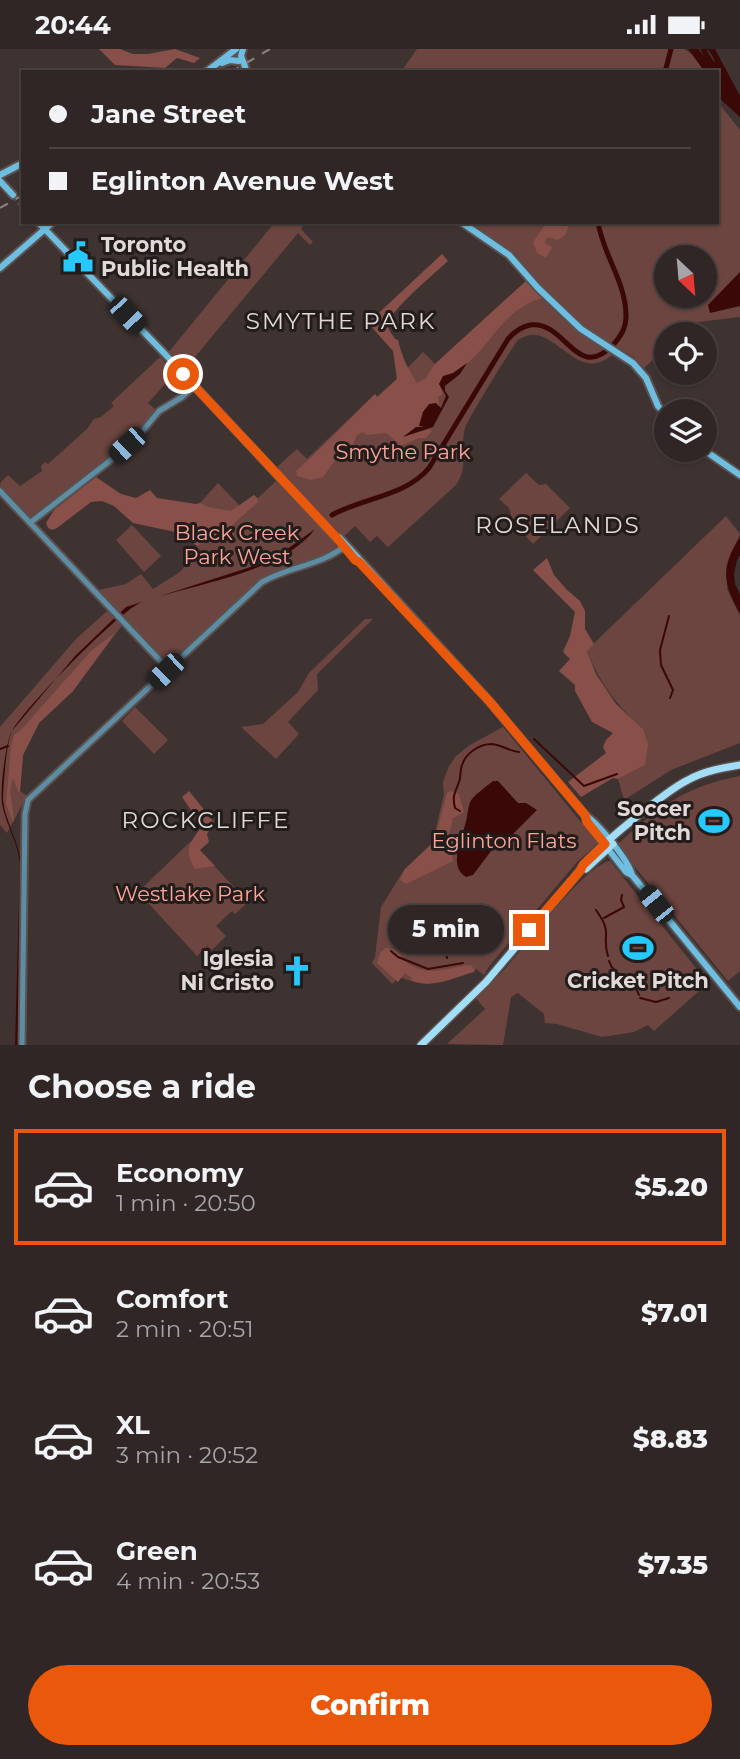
<!DOCTYPE html>
<meta charset="utf-8">
<style>
body{margin:0;font-family:Montserrat,sans-serif;background:#3b3232;color:#f1f3f6;height:100vh;display:flex;flex-direction:column;font-size:26px;white-space:nowrap}
*{box-sizing:border-box;margin:0}
p{font-size:23px;color:#a7a5a7}
.icon{flex:none;width:38px;height:38px;fill:none;stroke:currentColor;stroke-width:2;stroke-linecap:round;stroke-linejoin:round}
.map{position:relative;height:996px;overflow:hidden}
.side{display:flex;flex-direction:column;background:#2f2625;flex:1}
.side>*{flex:none}
.top-card{position:absolute;left:21px;top:21px;width:698px;height:154px;border-radius:0px;box-shadow:0 2px 5px #0004,0 0 0 2px #4a4342;display:grid;align-content:center;height:154px;padding:0 28px;background:#2f2625}
.needle{width:46px;rotate:154deg}
.tools{position:absolute;left:654px;top:196px;display:grid;gap:14px}
.tools a{display:grid;place-items:center;width:63px;height:63px;border-radius:50%;background:#2f2625;box-shadow:0 2px 5px #0004,0 0 0 2px #4a4342;font-size:35px}
.end{position:absolute;width:32px;height:32px;margin:-16px;border:9px solid #ea580c;background:#fff;box-shadow:0 0 0 4px #fff}
.from{border-radius:50%}
.bubble{position:absolute;height:49px;border-radius:24px;background:#2f2625;box-shadow:0 2px 5px #0004,0 0 0 2px #4a4342;font-size:23px;font-weight:800;line-height:49px;text-align:center}
.car{position:absolute;width:21px;height:42px;margin:-21px -10px;border-radius:9px;box-shadow:0 0 5px 2px #0007;background:linear-gradient(#222 24%,#8ab4d8 0 40%,#222 0 76%,#8ab4d8 0 86%,#222 0)}
.top-card b{display:flex;align-items:center;gap:24px;height:66px;font-size:26px}
.top-card b+b{border-top:2px solid #4a4342}
.top-card i{width:18px;height:18px;background:#f1f3f6}
ul{padding:0;list-style:none}
li{display:flex;align-items:center;gap:21px;height:116px;margin:0 14px 10px;padding:0 14px;border:4px solid transparent;border-radius:0px}
li div{flex:1}
li b{display:block;font-size:26px}
li em{font-style:normal;font-weight:800}
li.current{border-color:#ea580c}
li>.icon{width:63px;height:63px;stroke-width:1.5}
h2{padding:0 28px;font-size:32px;line-height:84px}
.action{display:flex;gap:14px;margin-top:auto;padding:14px 28px}
.action a{flex:1;height:80px;border-radius:42px;background:#ea580c;color:#fff;font-size:28px;font-weight:800;line-height:80px;text-align:center}
.status{display:flex;justify-content:space-between;align-items:center;height:49px;padding:0 35px;background:#2f2625;direction:ltr}
.status svg{height:19px;fill:currentColor}
.map>svg:first-child{display:block}
.green{fill:#6d4540;fill-rule:evenodd}
.forest{fill:#885049}
.water{fill:#3a0807}
.lines{fill:none;stroke-linecap:round;stroke-linejoin:round}
.stream{stroke:#3a0807;stroke-width:2}
.river{stroke:#3a0807;stroke-width:5}
.secondary-tunnel{stroke:#574c4a;stroke-width:6;stroke-dasharray:6 3;stroke-linecap:butt}
.tertiary-casing{stroke:#5c514f;stroke-width:9}
.secondary-casing{stroke:#5c514f;stroke-width:10}
.primary-casing{stroke:#5c514f;stroke-width:10}
.tertiary{stroke:#5c8da3;stroke-width:5}
.secondary{stroke:#6dbee0;stroke-width:6}
.primary{stroke:#a3def8;stroke-width:7}
.rail{stroke:#8d8382;stroke-width:2;stroke-dasharray:9 9;stroke-linecap:butt}
.route{stroke:#ea580c;stroke-width:9}
.labels{text-anchor:middle;stroke-width:6;stroke-linejoin:round;paint-order:stroke}
.poi-label{font-size:21px;font-weight:bold;fill:#e1d9d8;stroke:#221c1b;text-anchor:end}
.park-label{font-size:21px;fill:#fda499;stroke:#221c1b}
.neighbourhood-label{font-size:23px;letter-spacing:2px;fill:#e1d9d8;stroke:#221c1b}
</style>
<div class="status"><b>20:44</b><svg viewBox="0 0 49 12"><path d="M0 12V9h3v3zM5 12V6h3v6zM10 12V3h3v9zM15 12V0h3v12zM26 1h20v11H26zM47 4h2v5h-2z"/></svg></div>
<div class="map">
<svg width="740" height="996" viewBox="0 0 740 996">
<rect width="100%" height="100%" fill="#3f3331"/>
<!-- green -->
<path class="green" d="M 417,0 L 684,0 L 693,6 L 705,23 L 401,23 Z
M 718,48 L 721,57 L 740,81 L 740,268 L 690,274 L 681,285 L 667,285 L 667,298 L 644,319 L 634,308 L 575,272 L 537,233 L 515,205 L 467,173 L 718,173 ZM 667,208 L 705,208 L 705,247 L 667,247 Z
M 275,173 L 306,173 L 301,180 L 313,193 L 310,196 L 298,184 L 185,320 L 168,304 Z
M 526,232 C 552,261 579,287 613,305 C 585,330 568,299 543,288 C 535,284 526,286 518,291 C 514,295 467,371 465,379 C 459,400 470,415 456,436 L 388,498 L 377,487 L 370,493 L 355,477 L 344,487 L 340,485 L 278,421 L 278,417 L 297,400 L 307,410 L 375,345 L 377,348 L 382,345 L 423,303 L 435,315 Z
M 160,308 L 175,324 L 148,354 L 156,361 L 137,383 L 109,408 L 30,468 L 0,437 L 1,433 L 8,426 L 20,437 L 42,422 L 41,417 L 45,413 L 48,415 L 87,380 L 94,370 L 101,368 L 114,357 L 111,354 Z
M 526,424 L 539,436 L 546,435 L 570,459 L 533,495 L 513,473 L 509,459 L 499,450 Z
M 276,432 L 336,495 L 336,498 L 322,508 L 277,522 L 254,535 L 180,606 L 171,614 L 166,614 L 99,541 L 126,535 L 141,525 L 153,540 L 180,523 L 198,502 L 197,497 L 185,485 L 200,454 L 218,434 L 240,457 L 254,446 L 258,449 Z
M 726,467 L 740,485 L 730,508 L 727,526 L 727,540 L 740,567 L 740,694 L 671,721 L 624,751 L 618,730 L 645,716 L 643,680 C 617,656 599,634 587,601 Z
M 132,476 L 161,507 L 144,523 L 116,491 Z
M 106,563 L 111,563 L 123,575 L 73,642 L 39,674 L 23,706 L 20,742 L 27,747 L 7,784 L 0,776 L 0,678 L 76,590 Z
M 365,570 L 373,570 L 317,625 L 318,641 L 288,673 L 299,685 L 276,710 L 241,678 L 263,675 L 298,643 L 309,624 Z
M 135,658 L 168,691 L 154,705 L 122,672 Z
M 503,678 L 598,794 L 576,814 L 490,916 L 484,926 L 476,920 C 447,932 429,941 400,928 L 392,935 L 372,914 L 375,908 L 381,858 L 404,821 L 433,793 L 444,745 L 443,733 L 449,717 L 456,707 L 470,696 Z
M 740,727 L 740,922 L 728,932 L 617,796 C 659,758 683,738 740,727 Z
M 191,792 L 248,853 L 235,865 L 232,862 L 216,877 L 226,887 L 212,901 L 207,897 L 197,907 L 138,843 Z
M 610,812 L 708,934 L 654,982 L 648,976 L 634,983 L 602,988 L 557,975 L 545,974 L 544,965 L 518,944 L 511,948 L 503,996 L 447,995 L 485,960 L 475,948 C 484,939 495,931 503,922 C 524,900 584,816 610,812 Z"/>
<!-- forest -->
<path class="forest" d="M 99,0 L 120,0 L 133,5 L 148,5 L 175,0 L 200,9 L 194,14 L 177,9 L 165,19 L 115,16 Z
M 547,173 L 570,173 C 567,182 566,189 556,191 L 550,188 L 546,190 L 545,194 L 552,198 L 546,209 L 537,204 L 533,193 Z
M 442,205 L 448,212 C 436,223 391,261 388,274 C 387,280 392,285 395,290 L 398,291 C 402,308 408,320 417,334 L 425,330 L 435,315 L 526,232 L 542,249 C 505,260 495,289 469,313 C 459,322 448,325 439,335 L 443,345 L 438,348 L 439,356 L 423,363 L 419,377 L 426,377 L 418,379 L 403,387 L 430,380 L 432,382 L 426,389 L 419,389 L 401,397 L 386,384 L 367,386 L 363,383 L 357,386 L 351,400 L 338,407 L 323,428 L 311,431 L 297,427 L 296,422 C 322,399 349,371 375,345 L 377,348 L 397,330 L 393,302 L 368,274 Z
M 96,428 L 121,445 L 136,449 L 150,441 L 157,449 L 196,455 L 200,454 L 208,458 L 231,462 L 254,446 L 259,452 L 228,480 L 197,497 L 185,485 L 133,474 L 114,457 L 102,452 L 91,453 L 57,479 L 52,481 L 48,479 L 46,474 L 54,461 Z
M 547,509 L 554,526 L 567,541 L 580,552 L 585,562 L 585,580 L 594,595 L 587,602 L 596,625 L 616,655 L 643,680 L 648,695 L 645,716 L 618,730 L 613,729 L 581,748 L 568,733 L 606,704 L 603,698 L 606,691 L 613,684 L 592,673 L 575,642 L 575,636 L 559,622 L 570,610 L 563,603 L 570,587 L 575,563 L 533,521 Z
M 115,584 L 73,642 L 39,674 L 23,706 L 20,742 L 18,743 L 14,730 L 12,731 L 10,741 L 14,770 L 13,773 L 6,755 L 11,698 L 14,686 L 20,682 L 91,602 Z
M 189,742 L 214,773 L 207,785 L 209,793 L 200,801 L 215,817 L 195,820 C 183,800 190,794 202,777 L 182,748 Z
M 450,742 L 459,745 L 464,763 L 453,769 L 449,785 L 453,793 L 451,798 L 453,812 L 406,835 L 400,831 L 405,820 L 434,793 L 447,744 Z
M 386,899 C 403,902 399,909 412,917 C 430,927 452,918 471,916 L 475,921 L 474,923 C 455,928 431,941 411,931 L 412,929 L 405,924 L 398,933 L 377,914 L 380,904 Z"/>
<!-- water -->
<path class="water" d="M 688,0 L 698,0 L 715,19 L 714,10 L 708,0 L 715,0 L 740,47 L 740,68 L 718,48 L 718,23 L 705,23 Z
M 740,223 L 740,257 L 710,264 L 708,256 Z
M 467,314 L 460,325 L 445,337 L 445,342 L 449,348 L 433,378 L 403,388 L 416,378 L 425,378 L 419,377 L 423,363 L 429,355 L 436,354 L 441,359 L 446,347 L 439,335 L 443,327 L 453,324 Z
M 315,480 C 283,524 192,535 142,553 C 121,560 19,664 11,684 C 6,700 4,730 3,748 C 3,768 19,792 21,814 L 20,989 L 20,996 L 15,996 L 20,815 C 18,793 6,776 2,755 C 0,738 5,700 11,683 L 75,607 L 126,558 L 272,511 Z
M 740,488 L 740,506 L 737,511 L 734,525 L 735,535 L 740,545 L 740,565 C 723,534 720,519 740,488 Z
M 493,732 L 498,732 L 518,754 L 526,754 L 537,761 L 504,794 L 494,798 L 473,826 L 466,828 C 447,817 463,787 466,772 C 468,765 468,755 472,750 C 477,744 487,737 493,732 Z"/>
<g class="lines">
<!-- stream -->
<path class="stream" d="M 704,2 L 708,0
M 669,567 L 660,601 L 661,616 L 673,641 L 670,649
M 534,690 L 584,737 L 617,725
M 0,700 L 8,697
M 460,762 L 455,759 C 452,747 455,744 459,733 C 461,728 460,721 462,716 C 466,704 479,695 492,695 C 502,696 509,702 519,703
M 596,861 C 614,886 601,885 608,907
M 604,869 L 624,858 L 621,851 L 622,846
M 391,902 L 398,908 L 428,920 L 463,914
M 447,909 L 441,885 L 447,871 L 448,857
M 609,912 C 613,925 626,928 634,937 C 637,939 637,943 639,946
M 640,949 L 656,953 L 669,949"/>
<!-- river -->
<path class="river" d="M 703,0 L 717,23
M 665,23 L 671,0
M 332,466 C 362,449 406,447 429,419 L 508,290 C 514,283 521,278 530,276 C 566,271 576,334 613,296 C 621,287 626,279 626,267 C 626,233 603,206 598,173"/>
<!-- secondary-tunnel -->
<path class="secondary-tunnel" d="M 13,146 L 23,157"/>
<!-- tertiary casing -->
<g class="tertiary-casing">
<path id="tertiary" d="M 0,442 L 168,620
M 31,473 L 107,414 L 140,385 L 159,362 L 182,348 L 194,337
M 22,996 L 25,765 L 28,751 L 262,533 C 289,517 321,517 346,496"/>
</g>
<!-- secondary casing -->
<g class="secondary-casing">
<path id="secondary" d="M 243,0 L 241,7 L 247,23
M 222,14 L 230,11 L 239,12
M 206,23 L 236,0
M 0,126 L 23,114
M 0,132 L 13,146
M 38,173 L 164,304 L 336,489
M 461,173 L 509,206 L 538,239 L 581,280 L 633,314 L 646,329 L 658,357 L 667,367
M 0,219 L 53,173
M 704,401 L 740,426
M 336,488 L 339,488 L 490,653 L 585,766 L 587,773 L 626,823 L 632,826 L 740,958
M 585,766 C 598,774 629,812 632,826"/>
</g>
<!-- primary casing -->
<g class="primary-casing">
<path id="primary" d="M 586,820 L 613,795
M 421,996 L 486,933 L 580,822 C 587,805 669,740 688,731 C 704,722 722,719 740,716"/>
</g>
<!-- tertiary -->
<use href="#tertiary" class="tertiary"/>
<!-- secondary -->
<use href="#secondary" class="secondary"/>
<!-- primary -->
<use href="#primary" class="primary"/>
<!-- rail -->
<path class="rail" d="M 231,23 L 270,0
M 0,159 L 23,146"/>
</g>
<g class="lines">
<!-- route -->
<path class="route" d="M 183,325 L 336,488 L 355,511 L 359,513 L 490,653 L 585,766 L 587,773 L 605,795 L 583,816 L 580,822 L 529,881"/>
</g>
<!-- icons -->
<defs>
<g id="civic-bare" transform="scale(2.415)"><path d="M-.6-6.5H3V-4.5H.6V-3L4-1V1h2V6H-6V1h2V-1L-.6-3ZM-1.2 2.5V6h2.4V2.5Z" fill="#26c9fe" stroke="#221c1b" stroke-width="2.5" paint-order="stroke"/></g>
<g id="stadium-bare" transform="scale(2.415)"><path d="M0-5a6.5 5 0 1 0 0 10a6.5 5 0 1 0 0-10ZM-3.5-1.8h7v3.6h-7Z" fill="#26c9fe" stroke="#221c1b" stroke-width="2.5" paint-order="stroke"/></g>
<g id="church-bare" transform="scale(2.415)"><path d="M-1.2-6h2.4v3.5h3.3v2.4h-3.3V6h-2.4V-.1h-3.3v-2.4h3.3Z" fill="#26c9fe" stroke="#221c1b" stroke-width="2.5" paint-order="stroke"/></g>
</defs>
<g fill-rule="evenodd">
<use href="#civic-bare" x="78" y="208"/>
<use href="#stadium-bare" x="714" y="772"/>
<use href="#stadium-bare" x="638" y="899"/>
<use href="#church-bare" x="297" y="922"/>
</g>
<g class="labels">
<!-- poi labels -->
<g class="poi-label">
<text x="101" y="203" text-anchor="start">Toronto<tspan x="101" dy="24">Public Health</tspan></text>
<text x="691" y="767">Soccer<tspan x="691" dy="24">Pitch</tspan></text>
<text x="274" y="917">Iglesia<tspan x="274" dy="24">Ni Cristo</tspan></text>
<text x="638" y="939" text-anchor="middle">Cricket Pitch</text>
</g>
<!-- park labels -->
<g class="park-label">
<text x="403" y="410">Smythe Park</text>
<text x="237" y="491">Black Creek<tspan x="237" dy="24">Park West</tspan></text>
<text x="504" y="799">Eglinton Flats</text>
<text x="190" y="852">Westlake Park</text>
</g>
<!-- neighbourhood labels -->
<g class="neighbourhood-label">
<text x="341" y="280">SMYTHE PARK</text>
<text x="558" y="484">ROSELANDS</text>
<text x="206" y="779">ROCKCLIFFE</text>
</g>
</g>
</svg>
<div class="tools">
<a><svg class="needle" viewBox="-14 -14 28 28"><path d="M0-13l5 13h-10z" fill="#e53935"/><path d="M0 13l5-13h-10z" fill="#a7a5a7"/></svg></a>
<a><svg class="icon" aria-label="locate" viewBox="0 0 24 24"><circle cx="12" cy="12" r="6"/><path d="M12 2v4M12 18v4M2 12h4M18 12h4"/></svg></a>
<a><svg class="icon" aria-label="layers" viewBox="0 0 24 24"><path d="M12 4l9 5-9 5-9-5zM3 14l9 5 9-5"/></svg></a>
</div>
<i class="end from" style="left:183px;top:325px"></i>
<i class="end" style="left:529px;top:881px"></i>
<div class="bubble" style="left:388px;top:856px;width:116px">5 min</div>
<i class="car" style="left:127px;top:266px;rotate:137deg"></i>
<i class="car" style="left:127px;top:396px;rotate:227deg"></i>
<i class="car" style="left:166px;top:622px;rotate:226deg"></i>
<i class="car" style="left:656px;top:855px;rotate:321deg"></i>
<div class="top-card">
<b><i class="from"></i>Jane Street</b>
<b><i></i>Eglinton Avenue West</b>
</div>
</div>
<section class="side">
<h2>Choose a ride</h2>
<ul>
<li class="current"><svg class="icon" aria-label="car" viewBox="0 0 24 24"><path d="M5 17H2v-5l4-1 3-4h7l3 4 3 1v5h-3M9 17h6M6 11h13"/><circle cx="7" cy="17" r="2"/><circle cx="17" cy="17" r="2"/></svg><div><b>Economy</b><p>1 min · 20:50</p></div><em>$5.20</em></li>
<li><svg class="icon" aria-label="car" viewBox="0 0 24 24"><path d="M5 17H2v-5l4-1 3-4h7l3 4 3 1v5h-3M9 17h6M6 11h13"/><circle cx="7" cy="17" r="2"/><circle cx="17" cy="17" r="2"/></svg><div><b>Comfort</b><p>2 min · 20:51</p></div><em>$7.01</em></li>
<li><svg class="icon" aria-label="car" viewBox="0 0 24 24"><path d="M5 17H2v-5l4-1 3-4h7l3 4 3 1v5h-3M9 17h6M6 11h13"/><circle cx="7" cy="17" r="2"/><circle cx="17" cy="17" r="2"/></svg><div><b>XL</b><p>3 min · 20:52</p></div><em>$8.83</em></li>
<li><svg class="icon" aria-label="car" viewBox="0 0 24 24"><path d="M5 17H2v-5l4-1 3-4h7l3 4 3 1v5h-3M9 17h6M6 11h13"/><circle cx="7" cy="17" r="2"/><circle cx="17" cy="17" r="2"/></svg><div><b>Green</b><p>4 min · 20:53</p></div><em>$7.35</em></li>
</ul>
<div class="action"><a>Confirm</a></div>
</section>
